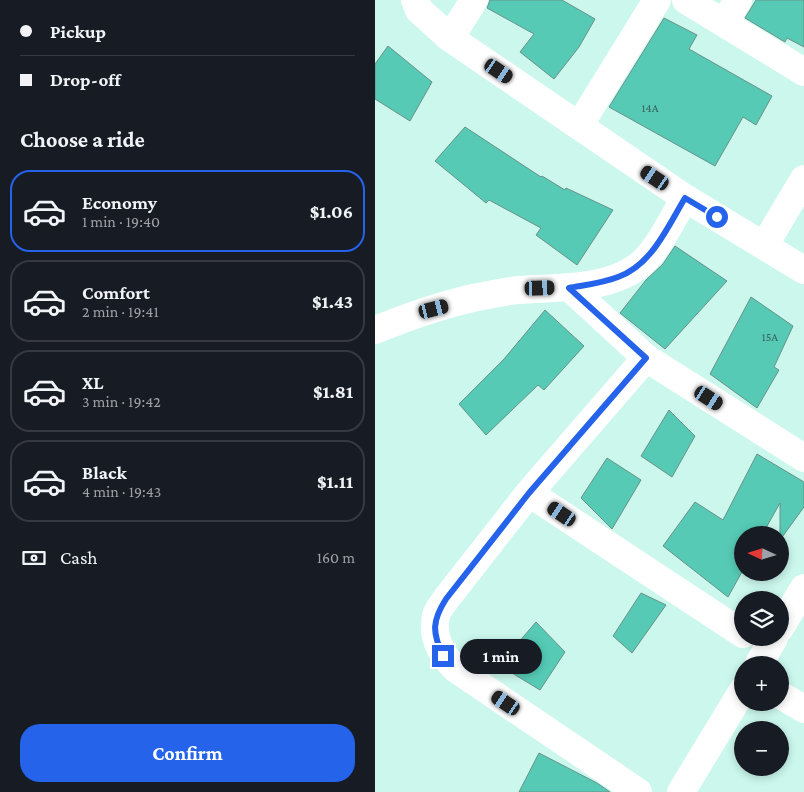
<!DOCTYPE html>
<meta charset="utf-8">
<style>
body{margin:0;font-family:"Crimson Pro",serif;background:#242831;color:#f1f3f6;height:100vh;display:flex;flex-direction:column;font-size:19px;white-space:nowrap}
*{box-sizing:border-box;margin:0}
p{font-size:16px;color:#9ea1a6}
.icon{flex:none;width:28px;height:28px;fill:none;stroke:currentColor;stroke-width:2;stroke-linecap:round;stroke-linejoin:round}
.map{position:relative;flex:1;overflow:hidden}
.panel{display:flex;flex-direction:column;background:#171b24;width:375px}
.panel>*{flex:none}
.hud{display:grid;align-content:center;height:110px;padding:0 20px;background:#171b24}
.needle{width:32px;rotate:274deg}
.controls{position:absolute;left:359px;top:526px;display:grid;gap:10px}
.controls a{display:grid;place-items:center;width:55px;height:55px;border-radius:50%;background:#171b24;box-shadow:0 2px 8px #0003;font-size:25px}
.end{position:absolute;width:22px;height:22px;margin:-11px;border:6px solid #2563eb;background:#fff;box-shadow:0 0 0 2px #fff}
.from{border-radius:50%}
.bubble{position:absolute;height:35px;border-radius:18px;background:#171b24;box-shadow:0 2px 8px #0003;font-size:16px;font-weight:700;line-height:35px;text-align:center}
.car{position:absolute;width:15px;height:30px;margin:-15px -8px;border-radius:6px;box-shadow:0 0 4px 1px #0007;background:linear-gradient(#222 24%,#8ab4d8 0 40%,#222 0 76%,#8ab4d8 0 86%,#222 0)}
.hud b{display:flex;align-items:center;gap:18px;height:48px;font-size:19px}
.hud b+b{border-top:1px solid #363941}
.hud i{width:12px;height:12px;background:#f1f3f6}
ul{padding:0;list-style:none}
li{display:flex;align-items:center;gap:15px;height:82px;margin:0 10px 8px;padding:0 10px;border:2px solid #363941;border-radius:20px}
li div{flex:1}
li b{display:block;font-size:19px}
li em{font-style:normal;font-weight:700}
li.active{border-color:#2563eb}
li>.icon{width:45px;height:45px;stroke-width:1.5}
h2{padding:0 20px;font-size:22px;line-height:60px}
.pay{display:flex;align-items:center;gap:12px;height:55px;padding:0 20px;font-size:19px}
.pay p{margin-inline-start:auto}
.primary-button{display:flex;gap:10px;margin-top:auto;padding:10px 20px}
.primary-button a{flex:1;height:58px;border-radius:20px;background:#2563eb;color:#fff;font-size:20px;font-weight:700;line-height:58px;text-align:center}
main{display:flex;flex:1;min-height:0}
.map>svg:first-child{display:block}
.building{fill:#56cab5;stroke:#6a9289}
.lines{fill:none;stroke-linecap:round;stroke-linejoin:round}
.minor{stroke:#fff;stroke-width:28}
.route{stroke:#2563eb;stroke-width:6}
.labels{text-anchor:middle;stroke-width:4.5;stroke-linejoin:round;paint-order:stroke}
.number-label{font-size:12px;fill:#38625a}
</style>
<main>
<section class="panel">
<div class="hud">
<b><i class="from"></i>Pickup</b>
<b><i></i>Drop-off</b>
</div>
<h2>Choose a ride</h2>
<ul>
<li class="active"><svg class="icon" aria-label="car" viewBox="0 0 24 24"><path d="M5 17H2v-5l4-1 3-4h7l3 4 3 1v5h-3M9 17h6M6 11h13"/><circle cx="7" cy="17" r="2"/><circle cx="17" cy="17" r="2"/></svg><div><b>Economy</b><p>1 min · 19:40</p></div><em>$1.06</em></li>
<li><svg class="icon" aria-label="car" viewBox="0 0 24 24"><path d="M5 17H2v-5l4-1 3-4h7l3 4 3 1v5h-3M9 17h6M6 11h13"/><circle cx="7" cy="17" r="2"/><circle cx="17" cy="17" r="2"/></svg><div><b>Comfort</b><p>2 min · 19:41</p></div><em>$1.43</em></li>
<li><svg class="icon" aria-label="car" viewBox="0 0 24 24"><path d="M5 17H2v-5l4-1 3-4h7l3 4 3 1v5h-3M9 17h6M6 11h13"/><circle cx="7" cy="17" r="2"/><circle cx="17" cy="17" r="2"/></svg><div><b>XL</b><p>3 min · 19:42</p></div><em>$1.81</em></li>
<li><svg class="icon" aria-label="car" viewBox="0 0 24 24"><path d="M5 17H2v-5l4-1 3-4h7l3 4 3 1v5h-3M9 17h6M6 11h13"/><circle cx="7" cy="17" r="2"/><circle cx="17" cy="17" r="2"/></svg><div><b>Black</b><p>4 min · 19:43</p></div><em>$1.11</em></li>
</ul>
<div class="pay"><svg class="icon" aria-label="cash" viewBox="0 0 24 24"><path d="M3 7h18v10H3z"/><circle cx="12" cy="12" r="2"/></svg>Cash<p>160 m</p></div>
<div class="primary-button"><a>Confirm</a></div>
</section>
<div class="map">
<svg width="429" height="792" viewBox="0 0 429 792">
<rect width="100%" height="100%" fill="#cbf7ed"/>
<!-- building -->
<path class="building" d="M 115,0 L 187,0 L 220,19 L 204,47 L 179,79 L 145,52 L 159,34 L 112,8 Z
M 381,0 L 429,0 L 429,47 L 412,38 L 410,42 L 370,18 Z
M 289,18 L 322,35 L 314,49 L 397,96 L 381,125 L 368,117 L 340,166 L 234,107 Z
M 13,46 L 57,82 L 35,121 L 0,99 L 0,64 Z
M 90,127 L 166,177 L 167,176 L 190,190 L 191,188 L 238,210 L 202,265 L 161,235 L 166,228 L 114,200 L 111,203 L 60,161 Z
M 300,246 L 352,281 L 290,349 L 245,313 L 271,280 L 288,264 Z
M 376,297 L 418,326 L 399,367 L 404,370 L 382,408 L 335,374 Z
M 170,310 L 209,346 L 169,390 L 163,385 L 111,435 L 84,404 L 129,359 Z
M 294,410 L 320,436 L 297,477 L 266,456 Z
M 382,454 L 429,482 L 429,507 L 405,540 L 405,503 L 387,535 L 368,535 L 368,570 L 353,597 L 288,546 L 320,502 L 348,520 Z
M 232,458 L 266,480 L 237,529 L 206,498 Z
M 266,593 L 291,605 L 257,653 L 238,636 Z
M 161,622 L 190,652 L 165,690 L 124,665 Z
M 164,753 L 222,783 L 235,792 L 144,792 Z"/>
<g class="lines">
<!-- minor -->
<path class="minor" d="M 40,0 L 44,10 L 75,38 L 310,198 L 429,270
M 311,0 L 429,72
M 349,23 L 363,0
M 75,38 L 99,0
M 204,126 L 282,0
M 389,246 L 429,179
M 194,287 L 271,358 L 429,458
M 0,330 C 37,315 74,302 113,295 C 123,293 133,291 143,290 C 181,287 231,290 262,267 C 282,253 297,219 310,198
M 154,493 L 368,634
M 405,628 L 429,588
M 383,665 L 399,638
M 405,695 L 429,709
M 263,792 L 81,669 C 67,655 56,638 61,616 C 62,610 68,604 71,599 L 154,493 L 271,358
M 306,792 L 368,690"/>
</g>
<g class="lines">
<!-- route -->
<path class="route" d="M 68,656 C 57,632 57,621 71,599 L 154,493 L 271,358 L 194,288 C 210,285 228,283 243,277 C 277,265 293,226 310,198 L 342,217"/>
</g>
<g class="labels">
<!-- number labels -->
<g class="number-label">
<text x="275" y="112">14A</text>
<text x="395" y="341">15A</text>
</g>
</g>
</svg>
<div class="controls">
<a><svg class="needle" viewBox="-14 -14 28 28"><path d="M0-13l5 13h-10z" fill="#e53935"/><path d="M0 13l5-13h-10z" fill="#9ea1a6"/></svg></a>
<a><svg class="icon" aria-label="layers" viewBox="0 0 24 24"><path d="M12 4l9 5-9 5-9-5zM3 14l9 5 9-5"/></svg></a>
<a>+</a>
<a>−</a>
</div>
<i class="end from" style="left:342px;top:217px"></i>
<i class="end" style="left:68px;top:656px"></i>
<div class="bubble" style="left:85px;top:639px;width:82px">1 min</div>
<i class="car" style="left:124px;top:71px;rotate:124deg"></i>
<i class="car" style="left:280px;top:178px;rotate:304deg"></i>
<i class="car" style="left:165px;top:288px;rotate:88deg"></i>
<i class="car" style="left:59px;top:309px;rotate:76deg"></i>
<i class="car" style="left:334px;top:398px;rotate:123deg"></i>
<i class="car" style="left:187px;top:514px;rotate:304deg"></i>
<i class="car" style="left:131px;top:703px;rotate:304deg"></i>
</div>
</main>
